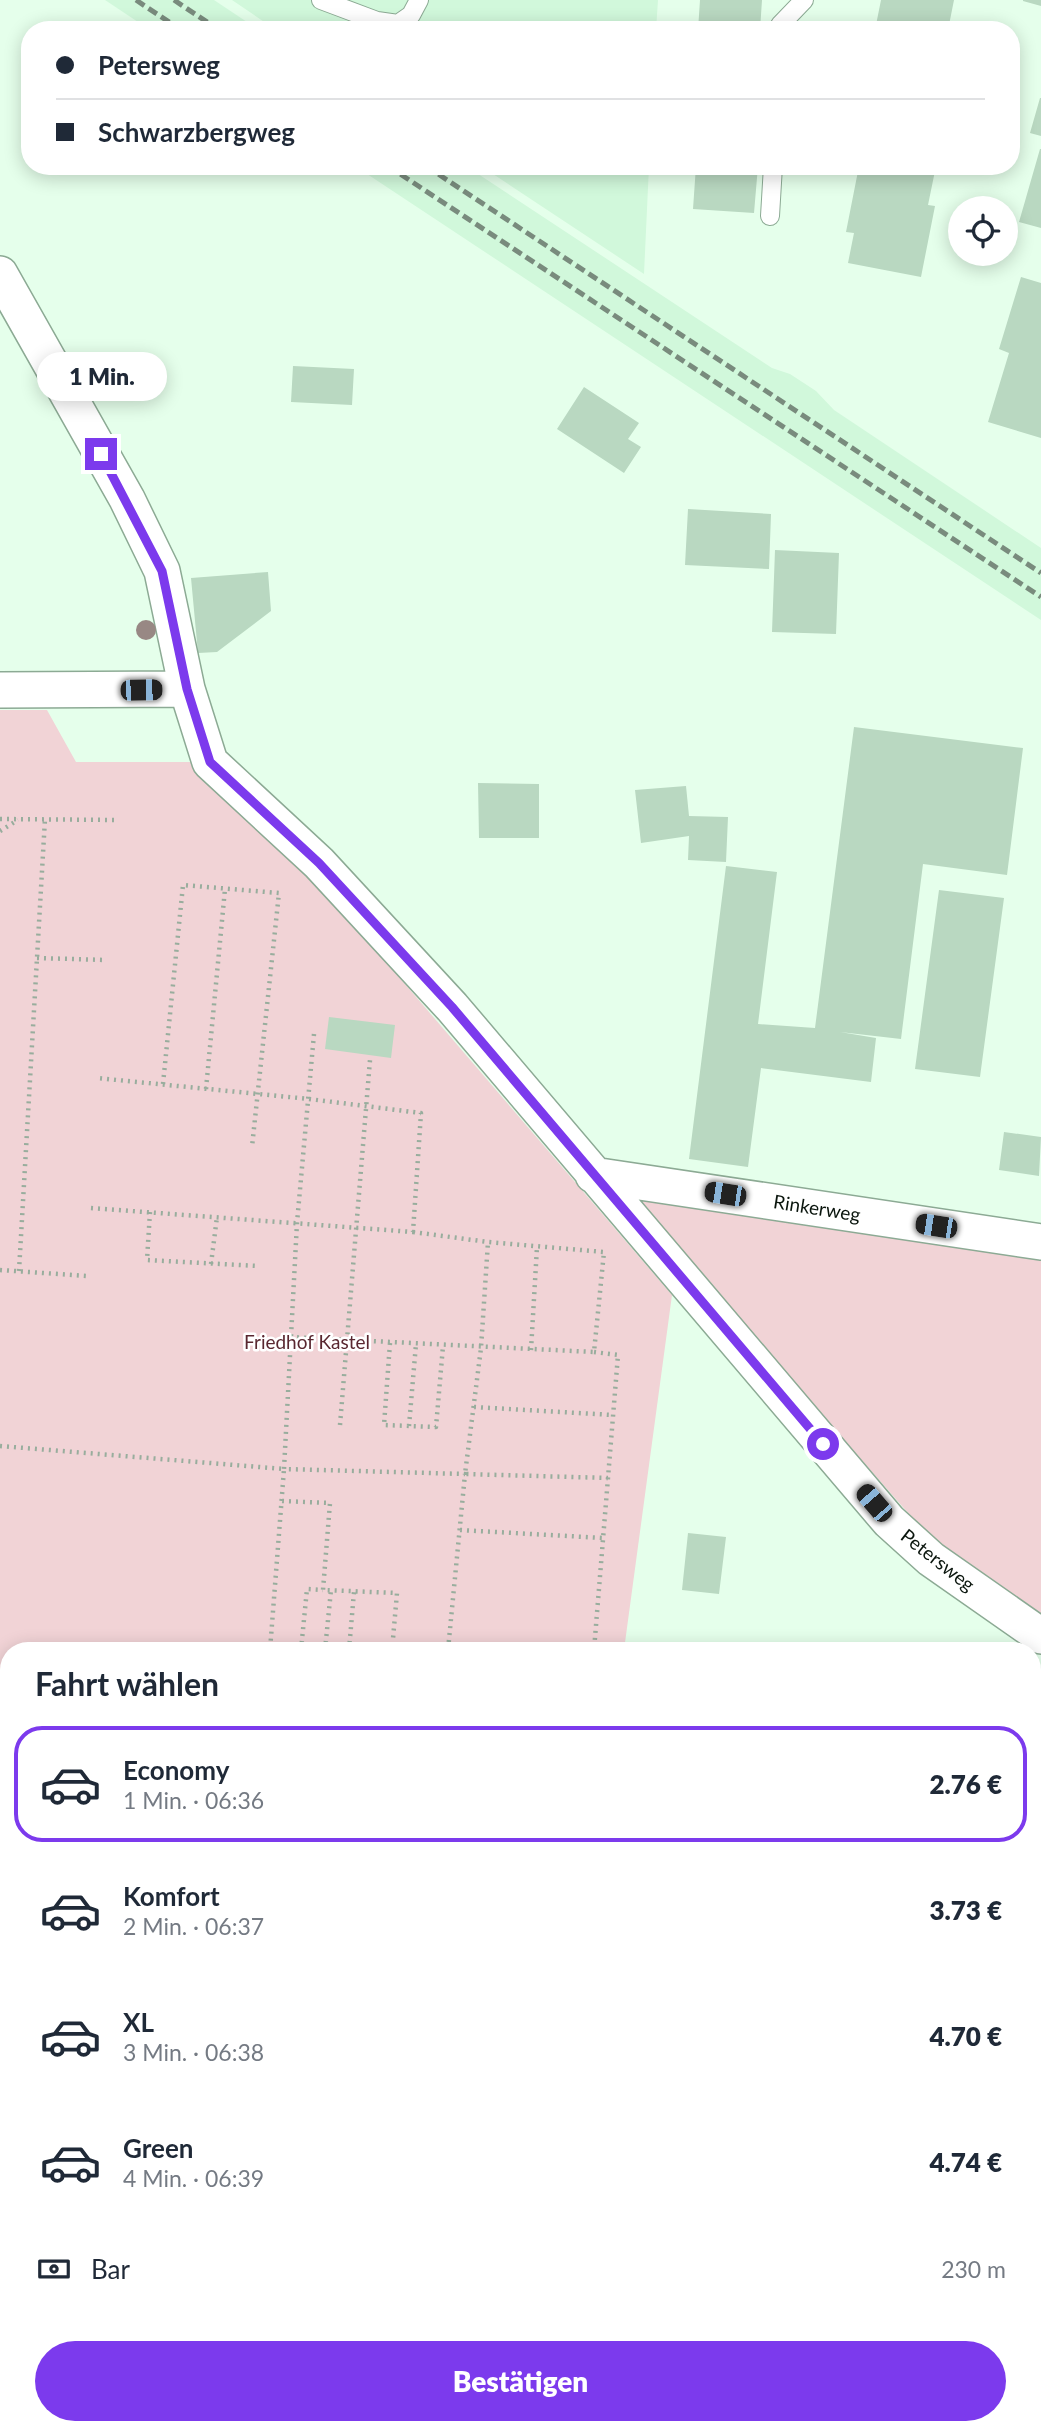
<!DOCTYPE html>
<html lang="de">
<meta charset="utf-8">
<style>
body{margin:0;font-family:Lato,sans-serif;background:#f6f6f7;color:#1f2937;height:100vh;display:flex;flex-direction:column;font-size:26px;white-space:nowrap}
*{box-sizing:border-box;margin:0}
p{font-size:23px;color:#747a83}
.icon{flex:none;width:38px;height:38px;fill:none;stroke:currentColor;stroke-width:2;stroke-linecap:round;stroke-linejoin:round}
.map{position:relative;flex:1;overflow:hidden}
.panel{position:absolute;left:0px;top:1642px;width:1041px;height:793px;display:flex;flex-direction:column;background:#fff;border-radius:28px 28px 0 0;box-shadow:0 4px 18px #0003}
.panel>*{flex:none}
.banner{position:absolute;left:21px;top:21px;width:999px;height:154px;border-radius:28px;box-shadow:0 4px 18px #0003;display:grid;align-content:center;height:154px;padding:0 35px;background:#fff}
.controls{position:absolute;left:948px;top:196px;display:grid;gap:14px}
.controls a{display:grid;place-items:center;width:70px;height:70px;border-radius:50%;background:#fff;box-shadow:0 4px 18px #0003;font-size:35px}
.end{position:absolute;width:32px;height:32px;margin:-16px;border:9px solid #7c3aed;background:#fff;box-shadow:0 0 0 4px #fff}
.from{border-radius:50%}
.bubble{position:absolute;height:49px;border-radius:24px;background:#fff;box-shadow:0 4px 18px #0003;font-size:23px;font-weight:800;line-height:49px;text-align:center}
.car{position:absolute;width:21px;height:42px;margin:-21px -10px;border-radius:9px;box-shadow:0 0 5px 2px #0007;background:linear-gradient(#222 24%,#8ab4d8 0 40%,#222 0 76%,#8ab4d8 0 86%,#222 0)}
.banner b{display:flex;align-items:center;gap:24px;height:66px;font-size:26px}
.banner b+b{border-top:2px solid #e0e1e3}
.banner i{width:18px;height:18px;background:#1f2937}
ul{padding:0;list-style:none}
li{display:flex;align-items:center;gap:21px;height:116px;margin:0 14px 10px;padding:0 21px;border:4px solid transparent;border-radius:28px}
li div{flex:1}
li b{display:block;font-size:26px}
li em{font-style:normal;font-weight:800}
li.current{border-color:#7c3aed}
li>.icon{width:63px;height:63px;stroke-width:1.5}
h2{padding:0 35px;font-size:32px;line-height:84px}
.pay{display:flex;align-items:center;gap:18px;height:77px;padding:0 35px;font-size:26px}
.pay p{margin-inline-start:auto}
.primary-button{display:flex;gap:14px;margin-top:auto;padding:14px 35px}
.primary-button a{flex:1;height:80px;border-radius:42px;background:#7c3aed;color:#fff;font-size:28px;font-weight:800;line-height:80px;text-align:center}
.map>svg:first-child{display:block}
.built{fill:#d1f8db}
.green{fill:#f1d3d6}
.building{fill:#b9d8c1}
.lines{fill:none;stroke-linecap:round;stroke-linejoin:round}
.lane-casing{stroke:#8caa94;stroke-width:20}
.street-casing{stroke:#8caa94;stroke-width:38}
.path{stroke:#98ad9d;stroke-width:4.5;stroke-dasharray:2 5;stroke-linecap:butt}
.lane{stroke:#fff;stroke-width:18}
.street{stroke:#fff;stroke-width:35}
.rail{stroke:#798b7d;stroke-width:5;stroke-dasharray:10 5;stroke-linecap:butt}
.tree{fill:#988884}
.route{stroke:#7c3aed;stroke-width:9}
.labels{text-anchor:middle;stroke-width:5;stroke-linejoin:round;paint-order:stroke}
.street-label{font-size:19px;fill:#0a150d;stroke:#fff}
.park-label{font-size:19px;fill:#592730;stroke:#fff}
</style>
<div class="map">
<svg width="1041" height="2433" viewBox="0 0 1041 2433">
<rect width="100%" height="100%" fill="#e5ffeb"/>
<!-- built -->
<path class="built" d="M 105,0 L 214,0 L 259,30 L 150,30 Z
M 232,0 L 658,0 L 656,30 L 276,30 Z
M 355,166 L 466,166 L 772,368 L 790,374 L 816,391 L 834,410 L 1041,548 L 1041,620 Z
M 481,166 L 649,166 L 644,274 Z"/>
<!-- green -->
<path class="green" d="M 0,710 L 47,710 L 76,762 L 199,762 L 308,871 L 672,1295 L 624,1650 L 9,1650 L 9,2065 L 0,2063 Z
M 624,1190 L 1041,1239 L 1041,1615 L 938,1547 Z
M 1041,2319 L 1041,2433 L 942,2433 L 944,2426 L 1032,2426 L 1033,2320 Z"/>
<!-- building -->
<path class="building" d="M 700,0 L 762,0 L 760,30 L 698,30 Z
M 881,0 L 954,0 L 948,30 L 875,30 Z
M 1041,0 L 1041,6 L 1023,1 L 1023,0 Z
M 813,21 L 838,22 L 837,30 L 812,30 Z
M 1040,98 L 1041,98 L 1041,136 L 1030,133 Z
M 1040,149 L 1041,149 L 1041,228 L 1019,222 Z
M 696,166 L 758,166 L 754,213 L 693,209 Z
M 859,166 L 936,166 L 928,205 L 935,206 L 921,277 L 848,263 L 854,233 L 846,232 Z
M 1021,277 L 1041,283 L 1041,438 L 988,422 L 1009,353 L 999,349 Z
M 293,366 L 354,369 L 352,405 L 291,402 Z
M 584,387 L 639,423 L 628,439 L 641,447 L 624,473 L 557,429 Z
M 688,509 L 771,514 L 769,569 L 685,565 Z
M 775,550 L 839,553 L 836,634 L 772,632 Z
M 268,572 L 271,611 L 217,652 L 198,653 L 191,578 Z
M 854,727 L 1023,748 L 1007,875 L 923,864 L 901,1039 L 840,1032 L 876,1038 L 871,1082 L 761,1068 L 748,1167 L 689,1159 L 726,866 L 777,872 L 758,1024 L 815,1028 Z
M 478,783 L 539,784 L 539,838 L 479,838 Z
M 686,786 L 689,816 L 728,817 L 726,862 L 688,860 L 689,836 L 641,843 L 635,790 Z
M 939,890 L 1004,898 L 980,1077 L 915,1069 Z
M 329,1017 L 395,1025 L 391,1058 L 325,1049 Z
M 1004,1132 L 1041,1137 L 1039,1176 L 999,1170 Z
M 688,1533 L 726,1537 L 719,1594 L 682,1590 Z
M 1032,1726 L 1041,1732 L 1041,1772 L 1032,1784 Z
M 1032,2137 L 1041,2139 L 1034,2192 L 1032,2192 Z
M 17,2426 L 62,2426 L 62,2433 L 17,2433 Z
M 179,2426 L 244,2426 L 244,2433 L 178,2433 Z
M 551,2426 L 618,2426 L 618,2433 L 551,2433 Z"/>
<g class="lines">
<!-- lane casing -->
<g class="lane-casing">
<path id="lane" d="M 321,0 L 377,21 L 398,24 L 411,15 L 419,0
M 780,30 L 780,25 L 804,0
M 770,216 L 773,166"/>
</g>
<!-- street casing -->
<g class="street-casing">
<path id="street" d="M 0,274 L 127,499 L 162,571 L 187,689 L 210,762 L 319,863 L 452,1007 L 889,1521 L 931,1559 L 1041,1636
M 0,690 L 187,689
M 593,1175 L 1041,1242
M 0,2084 L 9,2086
M 1032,2299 L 1041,2299
M 287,2426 L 287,2433"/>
</g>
<!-- path -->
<path class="path" d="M 0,819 L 116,820
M 0,831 L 18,820
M 37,958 L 106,960
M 314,1034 L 297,1223 L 284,1469 L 465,1474 L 448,1650
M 163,1084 L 183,885 L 279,893 L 252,1147
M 206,1089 L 225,889
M 91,1208 L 413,1232 L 421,1113 L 309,1099 L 97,1078
M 150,1212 L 147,1260 L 258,1266
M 413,1232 L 488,1242
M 211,1264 L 217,1217
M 0,1270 L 87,1276
M 19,1271 L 45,819
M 290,1337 L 594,1352 L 604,1252 L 488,1242 L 481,1348 L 465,1474 L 608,1478
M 390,1343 L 384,1425 L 436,1427 L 443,1346
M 531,1350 L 537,1247
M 594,1352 L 618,1355 L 594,1650
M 474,1407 L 613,1415
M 340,1425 L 370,1060
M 409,1426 L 416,1344
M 0,1446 L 284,1469 L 270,1650
M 282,1501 L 330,1503 L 323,1590 L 397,1593 L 392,1650
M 460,1530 L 603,1538
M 301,1650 L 307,1589 L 323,1590
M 325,1650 L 331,1590
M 349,1650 L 354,1592
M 0,1681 L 9,1682
M 0,1787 L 9,1788
M 0,1893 L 9,1893"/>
<!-- lane -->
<use href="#lane" class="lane"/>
<!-- street -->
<use href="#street" class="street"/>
<!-- rail -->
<path class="rail" d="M 136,0 L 181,30
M 174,0 L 219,30
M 388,166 L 1041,597
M 426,166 L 1041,573"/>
</g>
<!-- trees -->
<circle class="tree" cx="146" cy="630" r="10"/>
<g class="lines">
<!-- route -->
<path class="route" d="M 101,454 L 162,571 L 187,689 L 210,762 L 319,863 L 452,1007 L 823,1444"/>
</g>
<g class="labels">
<!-- street labels -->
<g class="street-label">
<text transform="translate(817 1208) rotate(9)" y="7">Rinkerweg</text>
<text transform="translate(938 1560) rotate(38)" y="7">Petersweg</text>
</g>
<!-- park labels -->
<g class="park-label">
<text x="307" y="1349">Friedhof Kastel</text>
</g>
</g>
</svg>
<div class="controls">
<a><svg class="icon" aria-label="locate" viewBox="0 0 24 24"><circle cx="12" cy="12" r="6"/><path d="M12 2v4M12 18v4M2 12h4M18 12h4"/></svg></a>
</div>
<i class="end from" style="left:823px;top:1444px"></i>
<i class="end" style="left:101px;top:454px"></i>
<div class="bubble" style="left:37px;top:352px;width:130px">1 Min.</div>
<i class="car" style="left:141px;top:690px;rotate:89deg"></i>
<i class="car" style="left:725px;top:1194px;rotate:279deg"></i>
<i class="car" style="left:936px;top:1226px;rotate:279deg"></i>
<i class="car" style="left:874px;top:1503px;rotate:319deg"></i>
<div class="banner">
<b><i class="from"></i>Petersweg</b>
<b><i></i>Schwarzbergweg</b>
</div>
<section class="panel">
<h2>Fahrt wählen</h2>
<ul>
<li class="current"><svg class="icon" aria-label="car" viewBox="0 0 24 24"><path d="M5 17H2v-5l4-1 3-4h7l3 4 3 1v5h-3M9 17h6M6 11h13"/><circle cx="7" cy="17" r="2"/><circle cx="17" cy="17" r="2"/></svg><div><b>Economy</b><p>1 Min. · 06:36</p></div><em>2.76 €</em></li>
<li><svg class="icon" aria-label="car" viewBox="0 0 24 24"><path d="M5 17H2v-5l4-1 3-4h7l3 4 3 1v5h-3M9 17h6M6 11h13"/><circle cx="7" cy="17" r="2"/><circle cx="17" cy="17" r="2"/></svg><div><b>Komfort</b><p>2 Min. · 06:37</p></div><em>3.73 €</em></li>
<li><svg class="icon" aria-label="car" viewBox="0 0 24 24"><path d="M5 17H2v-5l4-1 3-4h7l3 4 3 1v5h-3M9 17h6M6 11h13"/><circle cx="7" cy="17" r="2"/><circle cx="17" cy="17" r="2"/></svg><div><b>XL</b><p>3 Min. · 06:38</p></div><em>4.70 €</em></li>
<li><svg class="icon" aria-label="car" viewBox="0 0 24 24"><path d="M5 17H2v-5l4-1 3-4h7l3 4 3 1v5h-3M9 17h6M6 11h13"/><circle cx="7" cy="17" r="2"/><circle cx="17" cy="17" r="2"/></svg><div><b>Green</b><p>4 Min. · 06:39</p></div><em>4.74 €</em></li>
</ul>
<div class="pay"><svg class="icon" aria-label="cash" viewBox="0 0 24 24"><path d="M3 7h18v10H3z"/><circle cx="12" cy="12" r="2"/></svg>Bar<p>230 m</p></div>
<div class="primary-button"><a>Bestätigen</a></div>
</section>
</div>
